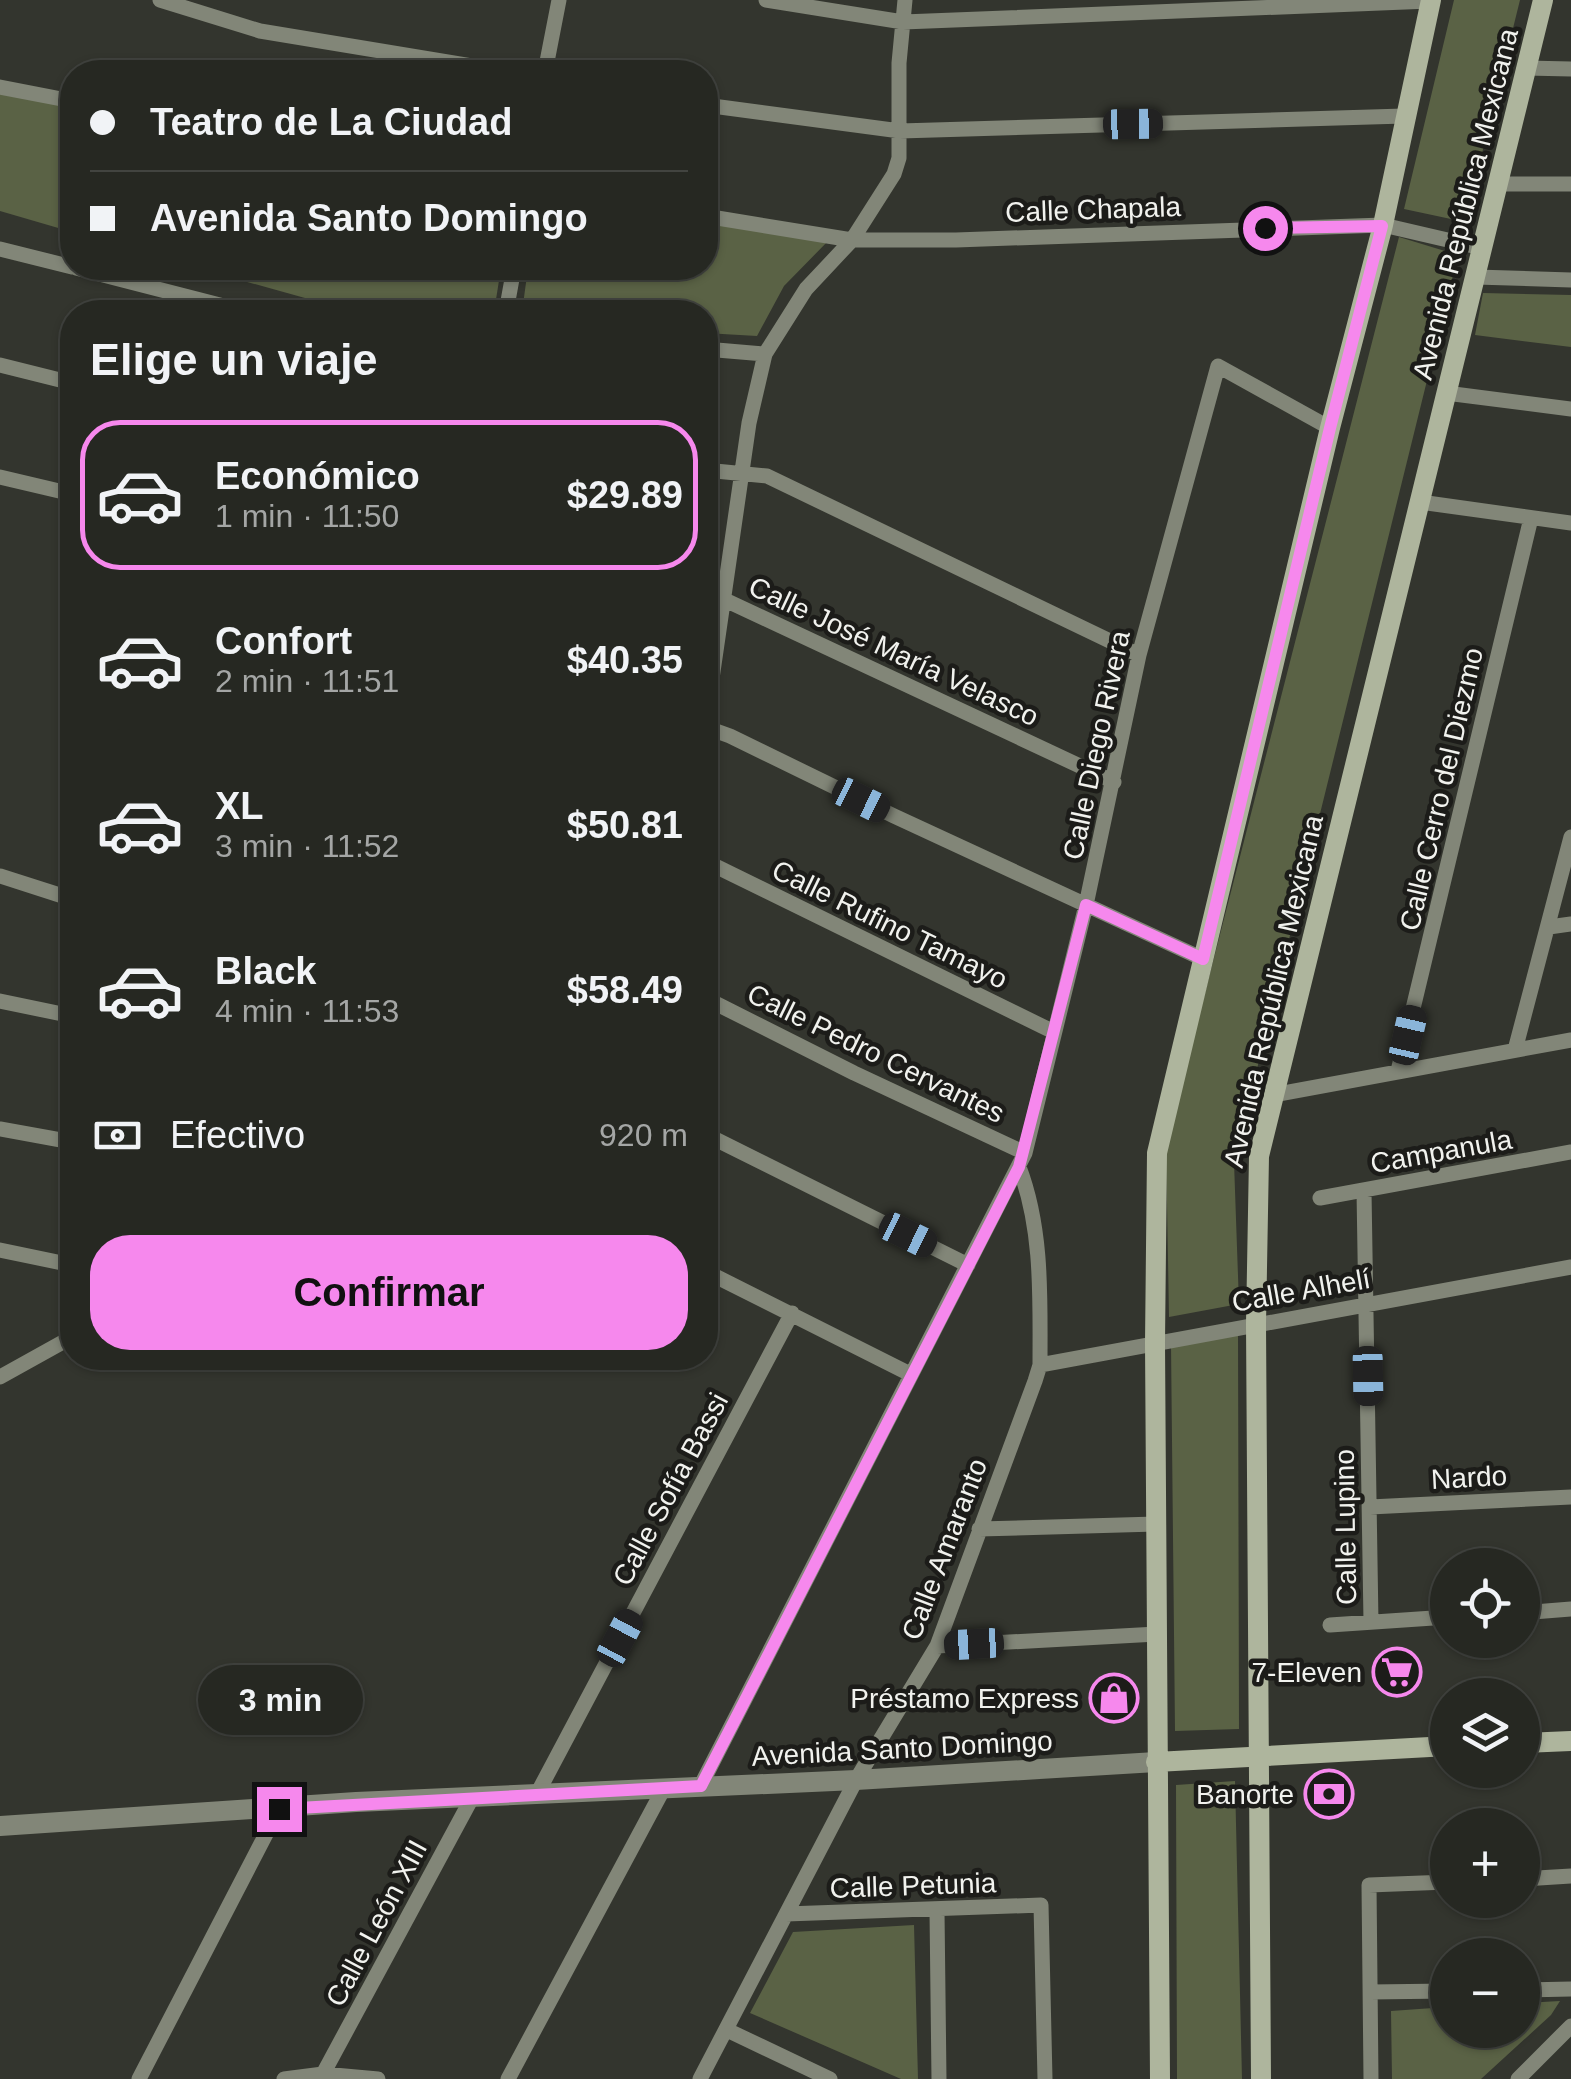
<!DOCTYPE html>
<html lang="es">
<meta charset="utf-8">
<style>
body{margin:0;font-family:Helvetica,sans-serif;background:#32342f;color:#f1f3f6;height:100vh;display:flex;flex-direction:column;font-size:38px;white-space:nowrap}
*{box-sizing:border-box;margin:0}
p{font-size:32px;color:#a4a6a5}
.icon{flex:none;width:55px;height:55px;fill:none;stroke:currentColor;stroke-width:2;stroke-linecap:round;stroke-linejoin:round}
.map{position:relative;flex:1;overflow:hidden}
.details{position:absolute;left:60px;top:300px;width:658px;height:1070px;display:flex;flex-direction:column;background:#262822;border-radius:40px;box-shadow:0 2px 8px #0004,0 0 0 2px #424440}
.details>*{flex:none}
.guide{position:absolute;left:60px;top:60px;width:658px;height:220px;border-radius:40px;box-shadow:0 2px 8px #0004,0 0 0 2px #424440;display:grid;align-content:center;height:220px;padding:0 30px;background:#262822}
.fabs{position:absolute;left:1430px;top:1548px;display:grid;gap:20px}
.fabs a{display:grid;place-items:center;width:110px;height:110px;border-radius:50%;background:#262822;box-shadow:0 2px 8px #0004,0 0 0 2px #424440;font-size:50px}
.end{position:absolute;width:45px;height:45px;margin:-22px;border:12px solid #f688ed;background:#111;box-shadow:0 0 0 5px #111}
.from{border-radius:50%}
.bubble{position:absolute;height:70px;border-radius:35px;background:#262822;box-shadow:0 2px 8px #0004,0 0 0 2px #424440;font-size:32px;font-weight:800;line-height:70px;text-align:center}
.car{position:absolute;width:30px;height:60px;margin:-30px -15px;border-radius:12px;box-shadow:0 0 8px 2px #0007;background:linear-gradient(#222 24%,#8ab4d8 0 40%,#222 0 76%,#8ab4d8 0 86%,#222 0)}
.guide b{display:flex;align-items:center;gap:35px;height:95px;font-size:38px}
.guide b+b{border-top:2px solid #424440}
.guide i{width:25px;height:25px;background:#f1f3f6}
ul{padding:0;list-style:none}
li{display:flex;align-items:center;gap:30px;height:150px;margin:0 20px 15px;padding:0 10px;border:5px solid transparent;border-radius:40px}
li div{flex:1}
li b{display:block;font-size:38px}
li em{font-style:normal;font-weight:800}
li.current{border-color:#f688ed}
li>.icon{width:90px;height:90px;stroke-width:1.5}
h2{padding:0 30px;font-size:45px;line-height:120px}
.pay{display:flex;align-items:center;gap:25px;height:110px;padding:0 30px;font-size:38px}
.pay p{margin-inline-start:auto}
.cta{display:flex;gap:20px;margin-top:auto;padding:20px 30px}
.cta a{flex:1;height:115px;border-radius:40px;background:#f688ed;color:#111;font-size:40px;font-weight:800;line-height:115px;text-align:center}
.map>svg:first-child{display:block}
.green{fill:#5a6245}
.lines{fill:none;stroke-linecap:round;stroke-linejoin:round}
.minor{stroke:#828678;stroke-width:15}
.tertiary{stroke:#828678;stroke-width:20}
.secondary{stroke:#aeb59d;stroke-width:20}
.route{stroke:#f688ed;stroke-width:12}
.labels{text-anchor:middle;stroke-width:9;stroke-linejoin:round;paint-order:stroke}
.street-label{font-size:28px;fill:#f1f2ee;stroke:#1c1c19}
.poi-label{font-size:28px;fill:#f1f2ee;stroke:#1c1c19;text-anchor:end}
</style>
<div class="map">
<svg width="1571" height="2079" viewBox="0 0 1571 2079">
<rect width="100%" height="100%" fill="#33352e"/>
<!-- green -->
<path class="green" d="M 1454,0 L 1520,0 L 1465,222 L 1404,209 Z
M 0,89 L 72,103 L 72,232 L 0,211 Z
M 705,220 L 829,240 L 784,286 L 757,336 L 705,333 L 705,312 L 522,312 L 528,268 L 705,268 Z
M 1399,237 L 1458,255 L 1234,1162 L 1239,1304 L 1169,1317 L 1166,1145 Z
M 197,268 L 501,268 L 494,312 L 355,312 Z
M 1483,293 L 1571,295 L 1571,347 L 1475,335 Z
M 1238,1332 L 1239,1729 L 1175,1731 L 1171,1344 Z
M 1235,1781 L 1242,2079 L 1177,2079 L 1176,1785 Z
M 914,1925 L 918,2079 L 901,2079 L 750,2013 L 793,1932 Z
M 1560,2001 L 1551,2015 L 1481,2079 L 1392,2079 L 1391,2011 L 1447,2007 L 1448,2030 L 1522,2030 L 1523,2003 Z"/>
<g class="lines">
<!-- minor -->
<path class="minor" d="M 160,0 L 260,31 L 508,72
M 766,0 L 903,22 L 1430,1
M 905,0 L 899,63 L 899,158 L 894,174 L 852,240 L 806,289 L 765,354 L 749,423 L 705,727 L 730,736 L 894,816 L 1203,959
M 1526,68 L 1571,69
M 545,72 L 559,0
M 0,87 L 72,101
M 705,105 L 900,131 L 1404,116
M 1497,184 L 1571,184
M 705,216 L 852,240 L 956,240 L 1383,225 L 1482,248
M 0,249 L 72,267
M 76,268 L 247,312
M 1476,277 L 1571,280
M 506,312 L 514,268
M 705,349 L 765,354
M 0,365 L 72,383
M 1446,393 L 1571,409
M 705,470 L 767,476 L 1139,655
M 0,477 L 72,494
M 1420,502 L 1571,523
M 705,598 L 725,600 L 1114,782
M 705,861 L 1054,1032
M 0,876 L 72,899
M 1549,927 L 1571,924
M 705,998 L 854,1073 L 1025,1153
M 0,1001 L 72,1016
M 1515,1050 L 1571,837
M 1398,1071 L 1531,518
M 1273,1095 L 1571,1040
M 0,1129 L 72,1142
M 705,1134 L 968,1265
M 1364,1191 L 1371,1622
M 1320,1198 L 1571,1152
M 0,1250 L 72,1265
M 705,1271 L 910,1374
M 1040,1365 L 1571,1267
M 0,1377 L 72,1337
M 1370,1507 L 1571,1497
M 979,1529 L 1156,1524
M 1522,1613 L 1571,1609
M 1330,1625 L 1448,1617
M 937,1646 L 1157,1634
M 701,1785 L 1025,1153 L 1086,905 L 1139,655 L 1218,366 L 1330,428
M 537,1794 L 792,1313
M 1522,1879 L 1571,1876
M 937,1911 L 939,2079
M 786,1914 L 1041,1905 L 1045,2079
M 1522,1990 L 1571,1989
M 1370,1992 L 1448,1991
M 727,2030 L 830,2079
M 323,2074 L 473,1796
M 139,2079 L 279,1809
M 284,2079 L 323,2074 L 378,2079
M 508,2079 L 664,1788
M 700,2079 L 856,1780 L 937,1646 L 1035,1381 L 1040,1365 C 1040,1299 1043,1230 1019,1167
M 1371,2079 L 1369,1885 L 1448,1882
M 1518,2079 L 1571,2026"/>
<!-- tertiary -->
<path class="tertiary" d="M 0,1826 L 356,1802 L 856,1780 L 1156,1762"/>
<!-- secondary -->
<path class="secondary" d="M 1522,1743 L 1571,1741
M 1156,1762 L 1448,1746
M 1160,2079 L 1155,1343 L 1157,1153 L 1330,428 L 1383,225 L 1431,0
M 1261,2079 L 1256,1324 L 1259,1156 L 1543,0"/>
</g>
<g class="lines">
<!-- route -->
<path class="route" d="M 279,1809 L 701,1786 L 1019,1167 L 1086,905 L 1203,959 L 1330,428 L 1382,226 L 1265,228"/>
</g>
<!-- icons -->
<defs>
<g id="supermarket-ring" transform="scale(2.5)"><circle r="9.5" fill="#1c1c19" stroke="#f688ed" stroke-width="1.5"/><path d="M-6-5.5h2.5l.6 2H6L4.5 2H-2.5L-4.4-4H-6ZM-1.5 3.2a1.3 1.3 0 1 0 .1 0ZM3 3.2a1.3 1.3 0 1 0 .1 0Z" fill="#f688ed"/></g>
<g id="shop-ring" transform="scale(2.5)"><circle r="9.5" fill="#1c1c19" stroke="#f688ed" stroke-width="1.5"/><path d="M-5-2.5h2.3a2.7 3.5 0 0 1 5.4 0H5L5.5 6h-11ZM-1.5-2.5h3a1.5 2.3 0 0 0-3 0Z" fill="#f688ed"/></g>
<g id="bank-ring" transform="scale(2.5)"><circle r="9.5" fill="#1c1c19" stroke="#f688ed" stroke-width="1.5"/><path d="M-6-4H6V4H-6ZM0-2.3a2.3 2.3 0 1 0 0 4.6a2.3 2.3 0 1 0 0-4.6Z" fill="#f688ed"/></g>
</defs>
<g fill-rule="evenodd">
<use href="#supermarket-ring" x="1397" y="1672"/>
<use href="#shop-ring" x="1114" y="1698"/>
<use href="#bank-ring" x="1329" y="1794"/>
</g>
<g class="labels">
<!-- street labels -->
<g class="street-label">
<text transform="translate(1465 204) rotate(-76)" y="10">Avenida República Mexicana</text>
<text transform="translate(1093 209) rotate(-2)" y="10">Calle Chapala</text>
<text transform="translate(894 651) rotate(25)" y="10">Calle José María Velasco</text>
<text transform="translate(1096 745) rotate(-78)" y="10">Calle Diego Rivera</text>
<text transform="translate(1441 789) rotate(-77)" y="10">Calle Cerro del Diezmo</text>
<text transform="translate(890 924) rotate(26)" y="10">Calle Rufino Tamayo</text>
<text transform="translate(1273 991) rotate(-77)" y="10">Avenida República Mexicana</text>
<text transform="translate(876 1053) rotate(26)" y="10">Calle Pedro Cervantes</text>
<text transform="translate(1441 1151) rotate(-10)" y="10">Campanula</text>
<text transform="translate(1301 1290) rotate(-10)" y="10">Calle Alhelí</text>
<text transform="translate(1469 1477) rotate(-3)" y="10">Nardo</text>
<text transform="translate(670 1489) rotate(-62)" y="10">Calle Sofía Bassi</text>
<text transform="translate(1345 1527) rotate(-91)" y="10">Calle Lupino</text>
<text transform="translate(944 1549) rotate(-69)" y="10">Calle Amaranto</text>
<text transform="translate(902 1748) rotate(-3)" y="10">Avenida Santo Domingo</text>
<text transform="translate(913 1885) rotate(-2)" y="10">Calle Petunia</text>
<text transform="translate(376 1923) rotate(-62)" y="10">Calle León XIII</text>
</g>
<!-- poi labels -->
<g class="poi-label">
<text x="1362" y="1682">7-Eleven</text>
<text x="1079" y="1708">Préstamo Express</text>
<text x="1294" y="1804">Banorte</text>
</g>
</g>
</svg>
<div class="fabs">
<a><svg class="icon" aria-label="locate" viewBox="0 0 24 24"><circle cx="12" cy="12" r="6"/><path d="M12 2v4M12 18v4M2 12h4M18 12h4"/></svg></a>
<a><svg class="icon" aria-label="layers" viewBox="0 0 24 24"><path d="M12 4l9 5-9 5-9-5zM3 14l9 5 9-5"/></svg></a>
<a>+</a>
<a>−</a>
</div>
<i class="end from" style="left:1265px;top:228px"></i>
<i class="end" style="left:279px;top:1809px"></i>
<div class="bubble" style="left:198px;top:1665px;width:165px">3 min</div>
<i class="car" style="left:1133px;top:124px;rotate:89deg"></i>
<i class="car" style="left:861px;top:800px;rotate:116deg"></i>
<i class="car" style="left:1408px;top:1035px;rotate:13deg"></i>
<i class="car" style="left:908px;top:1235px;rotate:116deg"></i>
<i class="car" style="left:1368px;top:1376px;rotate:179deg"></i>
<i class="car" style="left:620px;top:1638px;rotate:28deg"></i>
<i class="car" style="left:974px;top:1644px;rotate:267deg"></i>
<div class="guide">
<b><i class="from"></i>Teatro de La Ciudad</b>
<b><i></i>Avenida Santo Domingo</b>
</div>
<section class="details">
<h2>Elige un viaje</h2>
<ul>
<li class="current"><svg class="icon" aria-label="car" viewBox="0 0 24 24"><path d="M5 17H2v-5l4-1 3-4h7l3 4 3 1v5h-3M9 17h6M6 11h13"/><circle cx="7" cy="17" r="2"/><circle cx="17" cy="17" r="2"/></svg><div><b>Económico</b><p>1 min · 11:50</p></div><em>$29.89</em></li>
<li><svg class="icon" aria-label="car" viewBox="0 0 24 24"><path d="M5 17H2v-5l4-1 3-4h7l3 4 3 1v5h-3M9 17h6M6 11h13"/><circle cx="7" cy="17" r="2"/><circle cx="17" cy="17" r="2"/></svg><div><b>Confort</b><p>2 min · 11:51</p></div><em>$40.35</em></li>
<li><svg class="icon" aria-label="car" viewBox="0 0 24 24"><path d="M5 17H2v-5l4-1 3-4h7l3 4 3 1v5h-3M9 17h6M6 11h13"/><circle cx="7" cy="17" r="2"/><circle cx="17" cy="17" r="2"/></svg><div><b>XL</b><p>3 min · 11:52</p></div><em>$50.81</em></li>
<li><svg class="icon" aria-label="car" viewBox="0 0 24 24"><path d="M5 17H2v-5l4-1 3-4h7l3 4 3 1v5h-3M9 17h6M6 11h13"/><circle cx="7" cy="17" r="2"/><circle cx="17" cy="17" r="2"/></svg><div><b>Black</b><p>4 min · 11:53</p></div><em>$58.49</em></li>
</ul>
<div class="pay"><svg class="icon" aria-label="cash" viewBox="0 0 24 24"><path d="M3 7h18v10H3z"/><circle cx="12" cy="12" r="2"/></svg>Efectivo<p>920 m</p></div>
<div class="cta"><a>Confirmar</a></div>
</section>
</div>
